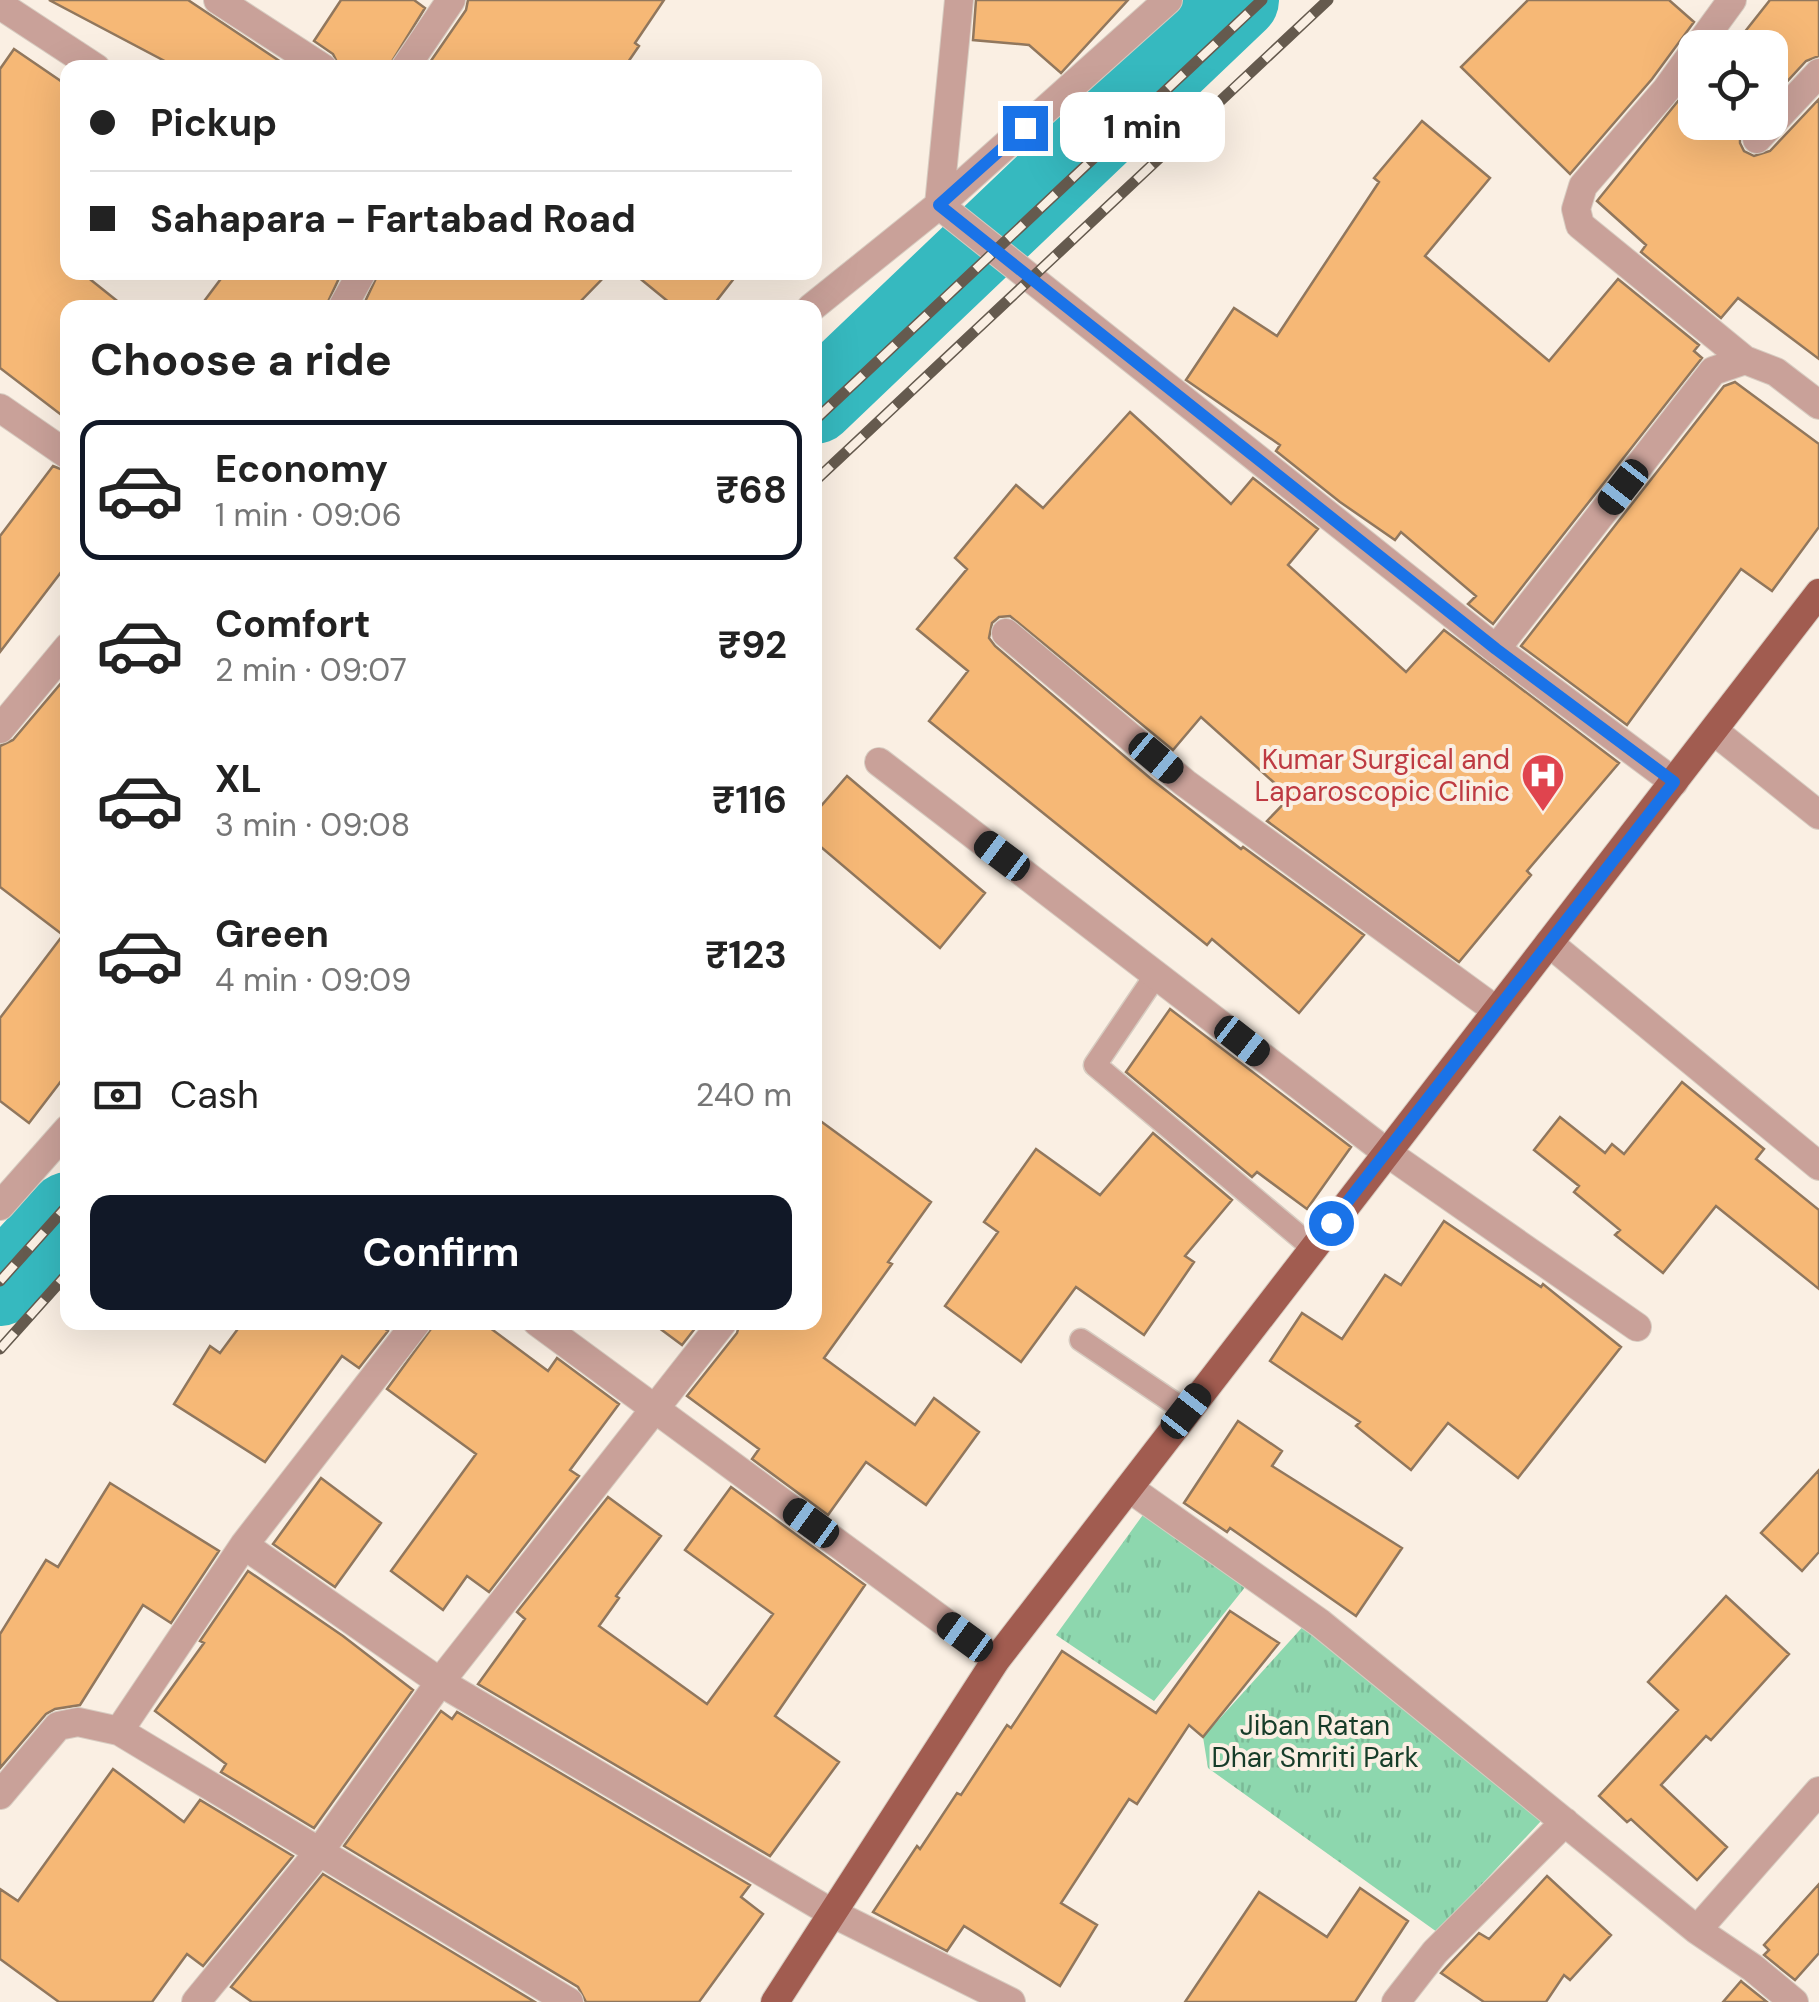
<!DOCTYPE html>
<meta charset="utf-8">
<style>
body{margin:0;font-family:"DM Sans",sans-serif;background:#f2f2f2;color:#222;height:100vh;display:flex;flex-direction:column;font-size:38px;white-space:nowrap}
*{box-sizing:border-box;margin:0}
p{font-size:32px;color:#767676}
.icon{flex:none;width:55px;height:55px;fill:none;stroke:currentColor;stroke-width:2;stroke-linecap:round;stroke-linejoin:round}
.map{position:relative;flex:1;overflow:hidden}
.drawer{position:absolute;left:60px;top:300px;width:762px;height:1030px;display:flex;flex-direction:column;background:#fff;border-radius:20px;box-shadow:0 10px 40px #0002}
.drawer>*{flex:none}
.hud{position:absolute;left:60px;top:60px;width:762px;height:220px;border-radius:20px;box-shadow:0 10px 40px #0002;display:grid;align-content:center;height:220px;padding:0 30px;background:#fff}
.controls{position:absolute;left:1678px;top:30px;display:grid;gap:20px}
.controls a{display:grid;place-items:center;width:110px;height:110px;border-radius:20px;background:#fff;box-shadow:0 10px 40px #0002;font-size:50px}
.end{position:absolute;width:45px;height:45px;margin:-22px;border:12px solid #1a73e8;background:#fff;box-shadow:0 0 0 5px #fff}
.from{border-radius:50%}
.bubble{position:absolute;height:70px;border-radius:20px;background:#fff;box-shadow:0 10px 40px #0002;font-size:32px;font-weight:700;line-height:70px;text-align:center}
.car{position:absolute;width:30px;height:60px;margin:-30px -15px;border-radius:12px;box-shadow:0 0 8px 2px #0007;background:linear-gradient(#222 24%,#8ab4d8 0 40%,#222 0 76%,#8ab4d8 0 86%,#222 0)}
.hud b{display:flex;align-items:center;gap:35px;height:95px;font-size:38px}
.hud b+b{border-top:2px solid #e0e0e0}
.hud i{width:25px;height:25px;background:#222}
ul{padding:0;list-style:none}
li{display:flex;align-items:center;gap:30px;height:140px;margin:0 20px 15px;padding:0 10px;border:5px solid transparent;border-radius:20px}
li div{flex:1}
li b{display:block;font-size:38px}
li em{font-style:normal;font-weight:700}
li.on{border-color:#111827}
li>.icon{width:90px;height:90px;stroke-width:1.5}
h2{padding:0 30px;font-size:45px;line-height:120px}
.pay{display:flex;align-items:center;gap:25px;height:110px;padding:0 30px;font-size:38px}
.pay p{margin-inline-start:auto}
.action{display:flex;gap:20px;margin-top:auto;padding:20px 30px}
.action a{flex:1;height:115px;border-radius:20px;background:#111827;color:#fff;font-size:40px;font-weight:700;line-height:115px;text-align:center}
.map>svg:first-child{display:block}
.grass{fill:url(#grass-tufts)}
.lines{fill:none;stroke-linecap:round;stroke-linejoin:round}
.river{stroke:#36b9bf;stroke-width:80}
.building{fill:#f6b876;stroke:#91775d;stroke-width:2.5}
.service-casing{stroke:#d7ccc1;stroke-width:25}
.minor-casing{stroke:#d7ccc1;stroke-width:30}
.primary-casing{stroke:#d7ccc1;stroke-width:30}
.service{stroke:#c9a199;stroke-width:22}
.minor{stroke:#c9a199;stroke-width:28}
.primary{stroke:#a15c50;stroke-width:28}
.rail-casing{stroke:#655a4e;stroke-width:11}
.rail{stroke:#faefe3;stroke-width:8;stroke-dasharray:22;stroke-linecap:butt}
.route{stroke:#1a73e8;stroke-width:12}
.labels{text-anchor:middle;stroke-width:8;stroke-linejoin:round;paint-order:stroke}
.health-label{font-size:28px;fill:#be3a42;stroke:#faefe3;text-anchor:end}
.park-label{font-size:28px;fill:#163c29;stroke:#faefe3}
</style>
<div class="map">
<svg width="1819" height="2002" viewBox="0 0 1819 2002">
<defs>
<pattern id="grass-tufts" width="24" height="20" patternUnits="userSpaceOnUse" patternTransform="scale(2.5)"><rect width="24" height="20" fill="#8dd7ae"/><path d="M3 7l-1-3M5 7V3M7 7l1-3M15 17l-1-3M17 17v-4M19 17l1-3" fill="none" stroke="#7ab996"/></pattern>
</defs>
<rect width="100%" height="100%" fill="#faefe3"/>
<!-- grass -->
<path class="grass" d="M 1145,1512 L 1246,1586 L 1154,1701 L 1056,1635 Z
M 1307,1622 L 1541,1821 L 1437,1932 L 1208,1768 L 1203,1737 Z"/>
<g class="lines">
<!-- river -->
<path class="river" d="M 815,404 L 1239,0
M 0,1286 L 68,1212"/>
</g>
<!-- building -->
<path class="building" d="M 49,0 L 188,0 L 290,68 L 178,68 Z
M 341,0 L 414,0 L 425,8 L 388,68 L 340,68 L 333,54 L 314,41 Z
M 468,0 L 664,0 L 635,43 L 639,46 L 624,68 L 426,68 L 466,10 Z
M 976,0 L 1128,0 L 1061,73 L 1029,45 L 973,40 Z
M 1528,0 L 1669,0 L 1694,22 L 1652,79 L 1570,174 L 1461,67 Z
M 1770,0 L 1819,0 L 1819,56 L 1806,61 L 1770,100 L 1770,48 L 1732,48 Z
M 14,49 L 68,86 L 68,272 L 81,272 L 126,308 L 68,308 L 68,420 L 0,368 L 0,69 Z
M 1695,80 L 1695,122 L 1748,122 L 1740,134 L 1740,143 L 1744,151 L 1754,156 L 1770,151 L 1819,99 L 1819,359 L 1738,298 L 1721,318 L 1641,252 L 1646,245 L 1597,201 Z
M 1422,121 L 1490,178 L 1425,256 L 1549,361 L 1618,279 L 1699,345 L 1694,351 L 1702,358 L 1493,624 L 1468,604 L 1476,596 L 1401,532 L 1395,540 L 1340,502 L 1276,451 L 1280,445 L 1186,380 L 1234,308 L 1277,336 L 1379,182 L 1374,178 Z
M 226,272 L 342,272 L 325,308 L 199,308 Z
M 379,272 L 609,272 L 574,308 L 362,308 Z
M 632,272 L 739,272 L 711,308 L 676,308 Z
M 1735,382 L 1819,444 L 1819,527 L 1772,591 L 1741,569 L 1627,725 L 1521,646 L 1724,386 Z
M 1130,412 L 1231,504 L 1253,478 L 1318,529 L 1288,565 L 1406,672 L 1444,630 L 1619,763 L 1527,871 L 1531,875 L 1459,962 L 1267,821 L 1290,797 L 1201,717 L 1173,750 L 1010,616 L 999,617 L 992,623 L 989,638 L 995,646 L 1150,778 L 1241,849 L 1243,847 L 1364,935 L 1299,1013 L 1212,939 L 1207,945 L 929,721 L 968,671 L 917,629 L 967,569 L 955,558 L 1016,485 L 1043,508 Z
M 53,466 L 68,472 L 68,563 L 0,652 L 0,536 Z
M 68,675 L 68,1072 L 29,1123 L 0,1101 L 0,1018 L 63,935 L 0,887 L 0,746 L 13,740 Z
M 847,776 L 985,893 L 940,948 L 815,842 L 815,813 Z
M 1170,1009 L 1351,1147 L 1307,1209 L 1257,1172 L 1252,1177 L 1126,1072 Z
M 1682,1082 L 1764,1149 L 1756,1159 L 1819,1210 L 1819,1289 L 1716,1206 L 1663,1273 L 1615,1235 L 1620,1230 L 1574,1192 L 1579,1186 L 1534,1150 L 1560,1117 L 1605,1153 L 1612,1144 L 1624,1154 Z
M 815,1117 L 931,1202 L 888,1262 L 892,1264 L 824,1358 L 915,1425 L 934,1398 L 979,1432 L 926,1505 L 866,1462 L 828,1515 L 752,1459 L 759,1449 L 687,1396 L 737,1333 L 740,1322 L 815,1322 Z
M 1153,1133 L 1232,1200 L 1185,1256 L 1194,1262 L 1144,1335 L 1076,1287 L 1021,1362 L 945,1306 L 998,1232 L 984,1222 L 1036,1149 L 1100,1195 Z
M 1444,1221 L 1541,1287 L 1543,1284 L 1621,1347 L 1518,1478 L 1448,1423 L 1411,1470 L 1356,1426 L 1360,1422 L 1270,1361 L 1302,1313 L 1342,1339 L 1385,1275 L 1401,1285 Z
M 243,1322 L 376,1322 L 388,1331 L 359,1368 L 342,1356 L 265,1462 L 174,1404 L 210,1346 L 220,1353 Z
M 436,1322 L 482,1322 L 548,1371 L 557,1358 L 619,1404 L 570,1470 L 579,1476 L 489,1592 L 467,1576 L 443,1610 L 391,1571 L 476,1454 L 387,1389 Z
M 651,1322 L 700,1322 L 682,1345 Z
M 1238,1421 L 1282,1451 L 1272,1466 L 1402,1548 L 1356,1616 L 1230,1528 L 1227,1532 L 1184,1503 Z
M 1819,1470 L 1819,1552 L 1802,1571 L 1761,1533 Z
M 321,1478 L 381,1523 L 335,1587 L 273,1544 Z
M 110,1483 L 219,1551 L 171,1623 L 143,1605 L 80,1705 L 55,1709 L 46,1714 L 0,1768 L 0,1634 L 46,1560 L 58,1567 Z
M 731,1487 L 865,1585 L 775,1716 L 839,1762 L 770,1856 L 478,1684 L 525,1619 L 517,1612 L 608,1497 L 661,1536 L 616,1596 L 619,1598 L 599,1626 L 707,1704 L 773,1614 L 685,1550 Z
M 248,1571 L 343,1636 L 413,1690 L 314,1828 L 221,1772 L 226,1764 L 155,1711 L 204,1643 L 200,1641 Z
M 1726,1596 L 1789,1654 L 1711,1740 L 1706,1736 L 1661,1785 L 1727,1847 L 1697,1880 L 1631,1819 L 1627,1822 L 1599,1796 L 1678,1710 L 1648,1682 Z
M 1230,1611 L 1279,1643 L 1203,1737 L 1189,1725 L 1137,1804 L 1129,1799 L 1061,1903 L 1097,1925 L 1060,1986 L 964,1926 L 947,1951 L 873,1912 L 917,1846 L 920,1849 L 957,1793 L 961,1795 L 1007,1725 L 1011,1728 L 1062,1651 L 1156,1713 Z
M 441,1711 L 452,1719 L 457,1712 L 750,1885 L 741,1897 L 763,1914 L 699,2002 L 586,2002 L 578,1987 L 344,1846 Z
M 113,1769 L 184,1822 L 200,1800 L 293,1856 L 203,1966 L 187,1954 L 152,2002 L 59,2002 L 0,1959 L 0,1889 L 18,1901 Z
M 323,1874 L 535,2002 L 252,2002 L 231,1987 Z
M 1547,1876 L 1611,1935 L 1570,1980 L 1564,1975 L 1546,2002 L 1484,2002 L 1441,1973 L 1479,1933 L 1489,1939 Z
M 1819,1884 L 1819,1953 L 1795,1980 L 1764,1955 L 1769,1950 L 1764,1945 Z
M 1360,1888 L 1408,1921 L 1355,2002 L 1185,2002 L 1259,1892 L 1327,1937 Z
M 1741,1981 L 1742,1982 L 1767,2002 L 1723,2002 Z"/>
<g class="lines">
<!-- service casing -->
<g class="service-casing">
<path id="service" d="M 1156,975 L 1095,1065 L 1312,1247
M 1081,1340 L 1186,1411"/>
</g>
<!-- minor casing -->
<g class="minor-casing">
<path id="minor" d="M 218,0 L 323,68
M 0,5 L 96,68
M 1697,48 L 1732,0
M 1695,50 L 1666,90 L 1583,186 L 1576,209 L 1580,225 L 1745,360
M 405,68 L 451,0
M 1757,139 L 1819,73
M 939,205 L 1496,649 L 1674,782
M 939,205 L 959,0
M 342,308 L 362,272
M 811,308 L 939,205 L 1168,0
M 0,408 L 68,455
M 1006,633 L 1185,783 L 1496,1010
M 1496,649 L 1713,371 L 1745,360 L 1776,372 L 1819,405
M 0,729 L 68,647
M 1714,731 L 1819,815
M 879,762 L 1386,1152 L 1637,1327
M 1549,943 L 1819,1166
M 0,1206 L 68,1129
M 537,1322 L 996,1660
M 1129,1488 L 1320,1623 L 1697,1930 L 1819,1791
M 244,1545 L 440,1682 L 832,1913 L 1011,2002
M 119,1731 L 569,2002
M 0,1795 L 58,1726 L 78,1722 L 119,1731 L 244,1545 L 417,1322
M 1697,1930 L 1753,1968 L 1794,2002
M 196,2002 L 319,1852 L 440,1682 L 723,1322
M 1396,2002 L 1435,1952 L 1565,1822"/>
</g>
<!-- primary casing -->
<g class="primary-casing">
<path id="primary" d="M 775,2002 L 996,1660 L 1819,593"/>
</g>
<!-- service -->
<use href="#service" class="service"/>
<!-- minor -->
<use href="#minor" class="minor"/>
<!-- primary -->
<use href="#primary" class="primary"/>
<!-- rail casing -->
<g class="rail-casing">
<path id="rail" d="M 815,420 L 1262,0
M 815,481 L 1328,0
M 0,1281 L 68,1205
M 0,1349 L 68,1273"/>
</g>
<!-- rail -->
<use href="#rail" class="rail"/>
</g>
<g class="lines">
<!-- route -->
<path class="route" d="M 1025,128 L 939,205 L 1496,649 L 1674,782 L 1331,1223"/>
</g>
<!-- icons -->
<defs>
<g id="hospital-pin" transform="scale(2.25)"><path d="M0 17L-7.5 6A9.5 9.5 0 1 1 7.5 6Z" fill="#e0444e" stroke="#faefe3"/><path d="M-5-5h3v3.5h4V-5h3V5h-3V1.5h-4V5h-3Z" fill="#fff"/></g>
</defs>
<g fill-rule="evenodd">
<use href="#hospital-pin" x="1543" y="775"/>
</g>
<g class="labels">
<!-- health labels -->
<g class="health-label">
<text x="1510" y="769">Kumar Surgical and<tspan x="1510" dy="32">Laparoscopic Clinic</tspan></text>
</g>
<!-- park labels -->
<g class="park-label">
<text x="1315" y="1735">Jiban Ratan<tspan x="1315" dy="32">Dhar Smriti Park</tspan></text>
</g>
</g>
</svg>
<div class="controls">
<a><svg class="icon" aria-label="locate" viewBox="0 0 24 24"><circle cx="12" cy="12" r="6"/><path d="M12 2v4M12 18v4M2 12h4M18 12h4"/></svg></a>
</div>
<i class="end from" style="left:1331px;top:1223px"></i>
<i class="end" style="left:1025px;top:128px"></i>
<div class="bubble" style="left:1060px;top:92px;width:165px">1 min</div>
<i class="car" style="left:1623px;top:487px;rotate:218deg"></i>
<i class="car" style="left:1156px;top:758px;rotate:130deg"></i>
<i class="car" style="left:1002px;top:856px;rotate:307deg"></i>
<i class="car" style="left:1242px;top:1041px;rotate:128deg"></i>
<i class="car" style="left:1186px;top:1411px;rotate:38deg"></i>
<i class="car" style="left:811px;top:1523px;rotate:306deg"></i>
<i class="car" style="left:965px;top:1637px;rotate:306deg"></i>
<div class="hud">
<b><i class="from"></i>Pickup</b>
<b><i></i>Sahapara - Fartabad Road</b>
</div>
<section class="drawer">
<h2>Choose a ride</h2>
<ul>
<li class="on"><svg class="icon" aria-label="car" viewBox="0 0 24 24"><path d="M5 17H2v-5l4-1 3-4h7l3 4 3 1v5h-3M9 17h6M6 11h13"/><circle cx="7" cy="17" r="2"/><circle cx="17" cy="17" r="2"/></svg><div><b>Economy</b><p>1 min · 09:06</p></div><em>₹68</em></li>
<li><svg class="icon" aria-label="car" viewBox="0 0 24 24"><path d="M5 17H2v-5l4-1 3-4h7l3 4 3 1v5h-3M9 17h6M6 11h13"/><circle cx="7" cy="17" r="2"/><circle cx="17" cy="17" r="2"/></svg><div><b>Comfort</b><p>2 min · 09:07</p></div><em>₹92</em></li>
<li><svg class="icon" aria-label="car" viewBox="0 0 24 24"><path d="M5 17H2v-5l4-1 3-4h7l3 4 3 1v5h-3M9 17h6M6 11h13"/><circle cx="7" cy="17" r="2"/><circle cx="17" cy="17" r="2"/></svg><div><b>XL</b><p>3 min · 09:08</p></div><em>₹116</em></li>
<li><svg class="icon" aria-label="car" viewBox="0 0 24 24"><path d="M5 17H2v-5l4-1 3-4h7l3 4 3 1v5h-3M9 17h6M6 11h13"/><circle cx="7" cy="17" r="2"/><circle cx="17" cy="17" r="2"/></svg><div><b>Green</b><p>4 min · 09:09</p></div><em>₹123</em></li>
</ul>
<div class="pay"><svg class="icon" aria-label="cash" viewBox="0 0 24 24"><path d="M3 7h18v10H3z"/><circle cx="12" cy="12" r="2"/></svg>Cash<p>240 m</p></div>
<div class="action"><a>Confirm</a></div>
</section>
</div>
